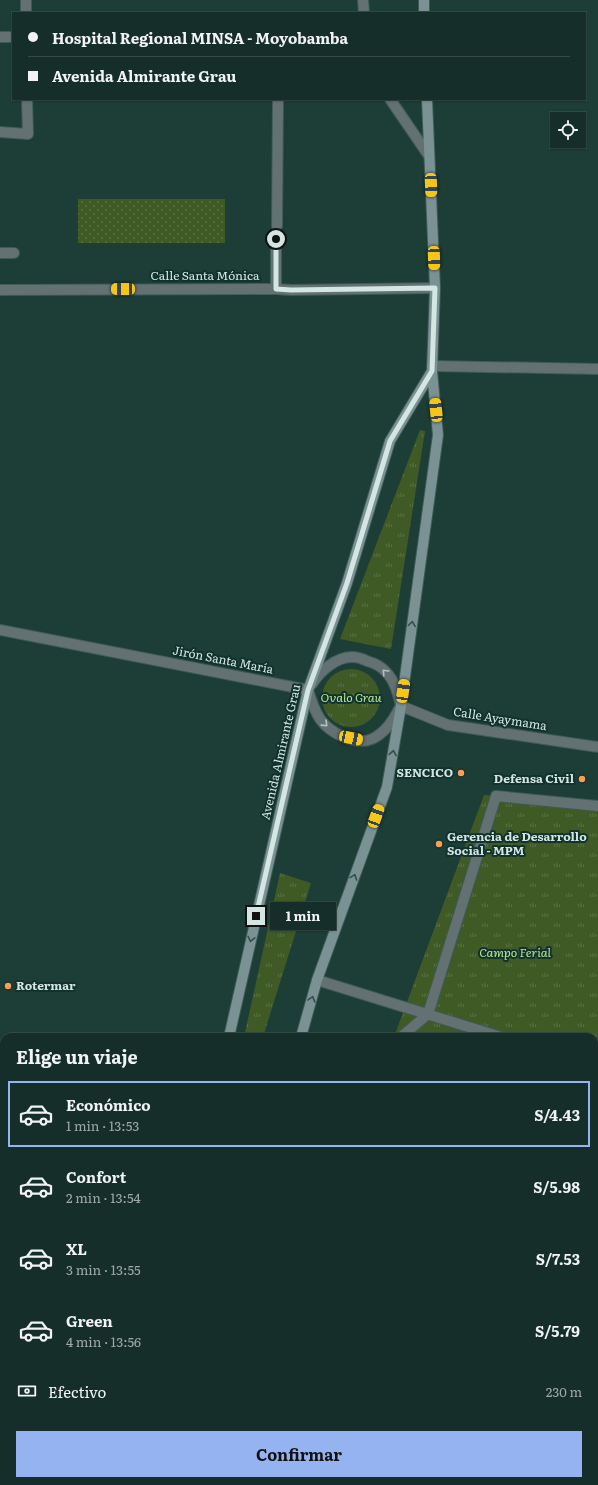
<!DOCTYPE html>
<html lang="es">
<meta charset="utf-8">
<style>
body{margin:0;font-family:Literata,serif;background:#1f3631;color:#f1f3f6;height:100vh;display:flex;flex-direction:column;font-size:15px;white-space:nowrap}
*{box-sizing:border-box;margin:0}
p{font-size:13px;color:#9ea8a8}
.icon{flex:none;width:22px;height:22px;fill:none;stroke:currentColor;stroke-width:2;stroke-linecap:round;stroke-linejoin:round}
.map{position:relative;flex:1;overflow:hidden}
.details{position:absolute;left:0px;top:1033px;width:598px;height:452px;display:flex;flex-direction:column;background:#162e29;border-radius:12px 12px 0 0;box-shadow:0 1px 3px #0004,0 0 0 1px #354a46}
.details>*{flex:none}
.hud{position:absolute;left:12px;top:12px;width:574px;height:88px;border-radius:0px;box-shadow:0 1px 3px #0004,0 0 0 1px #354a46;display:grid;align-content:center;height:88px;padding:0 16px;background:#162e29}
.fabs{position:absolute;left:550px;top:112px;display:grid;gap:8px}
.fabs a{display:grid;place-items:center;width:36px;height:36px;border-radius:0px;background:#162e29;box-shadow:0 1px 3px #0004,0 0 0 1px #354a46;font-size:20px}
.end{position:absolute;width:18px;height:18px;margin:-9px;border:5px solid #d4e6e2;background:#111;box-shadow:0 0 0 2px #111}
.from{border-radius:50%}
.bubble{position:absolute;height:28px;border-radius:0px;background:#162e29;box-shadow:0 1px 3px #0004,0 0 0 1px #354a46;font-size:13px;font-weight:700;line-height:28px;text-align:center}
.car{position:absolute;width:12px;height:24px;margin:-12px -6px;border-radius:5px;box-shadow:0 0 3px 1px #0007;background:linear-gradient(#f5c518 24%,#345 0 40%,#f5c518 0 76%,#345 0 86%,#f5c518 0)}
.hud b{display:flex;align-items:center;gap:14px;height:38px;font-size:15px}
.hud b+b{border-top:1px solid #354a46}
.hud i{width:10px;height:10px;background:#f1f3f6}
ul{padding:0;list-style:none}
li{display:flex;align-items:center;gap:12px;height:66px;margin:0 8px 6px;padding:0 8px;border:2px solid transparent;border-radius:0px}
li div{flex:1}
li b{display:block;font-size:15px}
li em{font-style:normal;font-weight:700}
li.current{border-color:#95b2f1}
li>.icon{width:36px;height:36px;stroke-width:1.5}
h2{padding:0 16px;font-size:18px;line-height:48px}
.pay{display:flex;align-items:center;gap:10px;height:44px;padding:0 16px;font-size:15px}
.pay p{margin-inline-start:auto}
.button{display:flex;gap:8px;margin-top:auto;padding:8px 16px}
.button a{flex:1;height:46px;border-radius:0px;background:#95b2f1;color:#111;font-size:16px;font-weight:700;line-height:46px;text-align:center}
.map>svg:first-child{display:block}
.grass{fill:url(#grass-dots)}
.park{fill:url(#park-tufts)}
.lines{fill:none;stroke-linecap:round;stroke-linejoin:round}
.lane-casing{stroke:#3e5b56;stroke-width:12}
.street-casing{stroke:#3e5b56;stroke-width:12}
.secondary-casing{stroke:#3e5b56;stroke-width:12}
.lane{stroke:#637173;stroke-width:10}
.street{stroke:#637173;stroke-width:10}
.secondary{stroke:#7b9295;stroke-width:10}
.oneway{stroke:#324f4c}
.oneway2{stroke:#b2c3c1}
.route{stroke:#d4e6e2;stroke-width:5}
.poi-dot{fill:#fc9e52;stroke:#12322d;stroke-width:1.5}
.labels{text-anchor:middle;stroke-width:4;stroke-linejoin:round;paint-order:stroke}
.street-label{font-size:12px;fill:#d4e6e2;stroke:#12322d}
.park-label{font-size:12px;font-style:italic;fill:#b7e491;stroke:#12322d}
.poi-label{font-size:12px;font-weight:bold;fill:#d4e6e2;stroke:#12322d;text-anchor:end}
</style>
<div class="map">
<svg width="598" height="1485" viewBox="0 0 598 1485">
<defs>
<pattern id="grass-dots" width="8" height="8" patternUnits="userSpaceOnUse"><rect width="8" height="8" fill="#3f5a25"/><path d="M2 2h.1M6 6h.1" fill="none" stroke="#5a7244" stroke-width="1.8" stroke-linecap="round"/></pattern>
<pattern id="park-tufts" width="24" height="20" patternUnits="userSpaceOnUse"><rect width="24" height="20" fill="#3f5a25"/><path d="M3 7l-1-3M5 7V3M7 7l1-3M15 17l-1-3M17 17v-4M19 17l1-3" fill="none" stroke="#5a7244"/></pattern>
</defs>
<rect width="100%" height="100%" fill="#1d3d37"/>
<!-- grass -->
<path class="grass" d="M 78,199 L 225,199 L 225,243 L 78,243 Z"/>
<!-- park -->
<path class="park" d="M 420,430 L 425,431 L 391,649 L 340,639 Z
M322 698a29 29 0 1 1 58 0a29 29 0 1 1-58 0Z
M 484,795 L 598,805 L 598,1247 L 594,1246 L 594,1037 L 394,1037 Z
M 280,873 L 311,883 L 263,1037 L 244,1037 Z"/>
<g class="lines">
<!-- lane casing -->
<g class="lane-casing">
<path id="lane" d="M 363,0 L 364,13
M 390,99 L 429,156
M 277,226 L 278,99
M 276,239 L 276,289
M 432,366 L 598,369"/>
</g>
<!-- street casing -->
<g class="street-casing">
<path id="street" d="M 26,13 L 26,0
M 0,37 L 13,37
M 0,132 L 28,134 L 27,99
M 0,253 L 14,253
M 0,290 L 276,289 L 291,290 L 435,288
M 0,630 L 308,690
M 312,684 C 320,671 336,657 352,657 C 357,657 363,659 367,661 C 374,663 381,666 386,672 C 395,681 398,694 401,706
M 308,690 C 311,700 314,710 320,719 C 330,733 355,746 372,739 C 385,733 393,721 399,709
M 401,706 L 448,725 L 598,747
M 317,980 L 501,1037
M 401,1037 L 428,1014 L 496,796 L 598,806
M 594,1066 L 598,1067
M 0,1123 L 4,1124"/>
</g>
<!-- secondary casing -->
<g class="secondary-casing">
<path id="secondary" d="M 424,0 L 424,13
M 229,1037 L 308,690 L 347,583 L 390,441 L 432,371
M 301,1037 L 317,980 L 387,787 L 401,706 L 438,435 L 432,371 L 435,288 L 427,99
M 110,1485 L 111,1481
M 172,1485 L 173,1481"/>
</g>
<!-- lane -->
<use href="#lane" class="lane"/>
<!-- street -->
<use href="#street" class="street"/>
<!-- secondary -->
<use href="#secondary" class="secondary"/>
</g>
<!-- one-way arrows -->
<defs><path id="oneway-chevron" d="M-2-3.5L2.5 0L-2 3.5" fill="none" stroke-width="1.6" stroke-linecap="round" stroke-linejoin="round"/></defs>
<g class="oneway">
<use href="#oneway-chevron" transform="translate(412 624) rotate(-82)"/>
<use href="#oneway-chevron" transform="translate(393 753) rotate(-80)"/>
<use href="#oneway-chevron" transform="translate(354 877) rotate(-70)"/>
<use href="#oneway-chevron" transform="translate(251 939) rotate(103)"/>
<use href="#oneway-chevron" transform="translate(312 999) rotate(-74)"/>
</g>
<g class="oneway2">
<use href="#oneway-chevron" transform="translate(385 672) rotate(-134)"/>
<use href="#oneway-chevron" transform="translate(325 724) rotate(44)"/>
</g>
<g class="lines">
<!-- route -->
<path class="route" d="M 256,916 L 308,690 L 347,583 L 390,441 L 432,371 L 435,288 L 291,290 L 276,289 L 276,239"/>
</g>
<!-- markers -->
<g class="poi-dot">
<circle cx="461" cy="773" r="4"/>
<circle cx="582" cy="779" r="4"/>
<circle cx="439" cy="844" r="4"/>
<circle cx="8" cy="986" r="4"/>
</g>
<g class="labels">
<!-- street labels -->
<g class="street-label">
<text x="205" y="280">Calle Santa Mónica</text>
<text transform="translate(223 660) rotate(11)" y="4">Jirón Santa María</text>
<text transform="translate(500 719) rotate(9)" y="4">Calle Ayaymama</text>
<text transform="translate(281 752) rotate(-77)" y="4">Avenida Almirante Grau</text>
</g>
<!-- park labels -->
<g class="park-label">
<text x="351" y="702">Ovalo Grau</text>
<text x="515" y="957">Campo Ferial</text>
</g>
<!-- poi labels -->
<g class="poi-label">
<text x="453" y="777">SENCICO</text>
<text x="574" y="783">Defensa Civil</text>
<text x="447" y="841" text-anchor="start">Gerencia de Desarrollo<tspan x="447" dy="14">Social - MPM</tspan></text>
<text x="16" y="990" text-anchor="start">Rotermar</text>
</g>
</g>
</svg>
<div class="fabs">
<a><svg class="icon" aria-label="locate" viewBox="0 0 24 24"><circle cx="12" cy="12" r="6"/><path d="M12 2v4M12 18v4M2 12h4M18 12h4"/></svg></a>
</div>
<i class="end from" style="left:276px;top:239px"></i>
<i class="end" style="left:256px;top:916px"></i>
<div class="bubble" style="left:270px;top:902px;width:66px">1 min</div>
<i class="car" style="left:431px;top:185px;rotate:178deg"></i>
<i class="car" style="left:434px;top:258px;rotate:178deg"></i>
<i class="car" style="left:123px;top:289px;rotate:270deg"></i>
<i class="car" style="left:436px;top:410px;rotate:354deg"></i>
<i class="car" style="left:403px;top:691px;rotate:8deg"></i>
<i class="car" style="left:351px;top:738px;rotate:102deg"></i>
<i class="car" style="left:376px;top:816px;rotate:20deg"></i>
<div class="hud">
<b><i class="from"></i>Hospital Regional MINSA - Moyobamba</b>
<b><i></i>Avenida Almirante Grau</b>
</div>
<section class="details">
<h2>Elige un viaje</h2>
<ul>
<li class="current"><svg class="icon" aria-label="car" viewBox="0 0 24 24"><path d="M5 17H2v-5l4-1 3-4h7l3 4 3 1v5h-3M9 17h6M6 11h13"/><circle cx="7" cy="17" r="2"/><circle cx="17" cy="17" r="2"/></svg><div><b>Económico</b><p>1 min · 13:53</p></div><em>S/4.43</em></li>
<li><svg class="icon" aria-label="car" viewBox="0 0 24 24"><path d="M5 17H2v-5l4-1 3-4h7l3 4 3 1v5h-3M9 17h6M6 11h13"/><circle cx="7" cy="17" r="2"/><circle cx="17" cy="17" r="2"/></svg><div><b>Confort</b><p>2 min · 13:54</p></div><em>S/5.98</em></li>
<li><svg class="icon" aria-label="car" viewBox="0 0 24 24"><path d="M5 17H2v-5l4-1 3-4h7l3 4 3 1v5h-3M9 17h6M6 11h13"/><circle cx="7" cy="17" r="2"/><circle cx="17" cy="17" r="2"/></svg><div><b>XL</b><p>3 min · 13:55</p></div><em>S/7.53</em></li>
<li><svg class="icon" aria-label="car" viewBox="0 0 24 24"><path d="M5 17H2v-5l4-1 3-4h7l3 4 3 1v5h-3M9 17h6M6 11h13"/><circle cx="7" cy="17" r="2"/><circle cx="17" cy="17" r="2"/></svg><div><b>Green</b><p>4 min · 13:56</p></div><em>S/5.79</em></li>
</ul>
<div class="pay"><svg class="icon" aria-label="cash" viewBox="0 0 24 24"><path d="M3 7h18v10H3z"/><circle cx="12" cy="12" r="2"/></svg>Efectivo<p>230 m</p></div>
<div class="button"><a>Confirmar</a></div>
</section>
</div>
